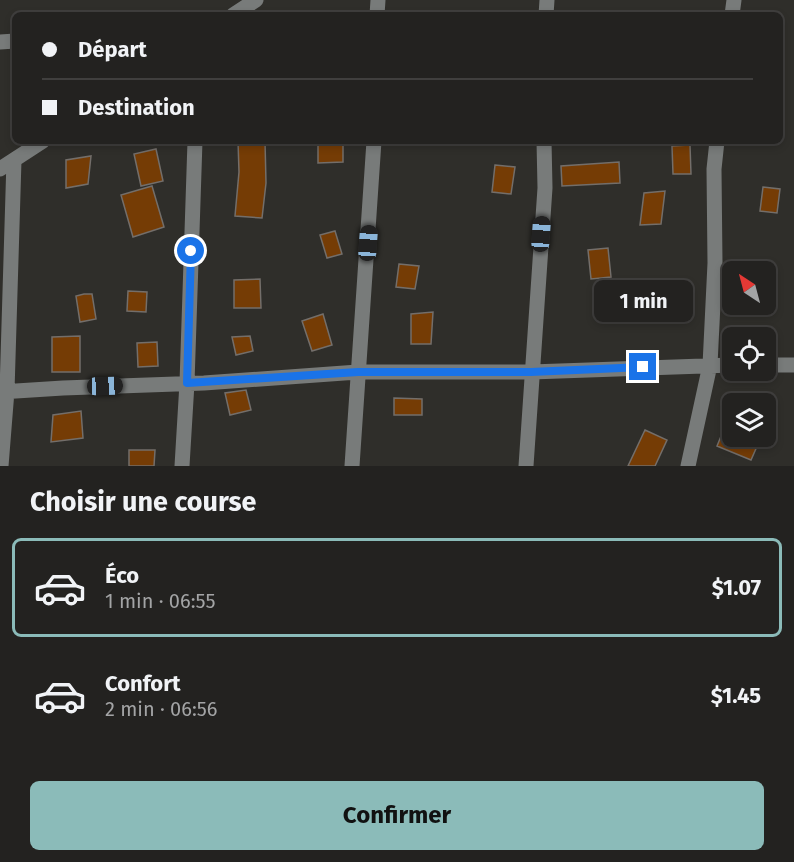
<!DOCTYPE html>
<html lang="fr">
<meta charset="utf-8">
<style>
body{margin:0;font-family:"Fira Sans",sans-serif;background:#2b2a29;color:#f1f3f6;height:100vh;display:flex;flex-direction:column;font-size:22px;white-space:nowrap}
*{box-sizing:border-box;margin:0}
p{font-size:20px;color:#a3a4a5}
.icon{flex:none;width:33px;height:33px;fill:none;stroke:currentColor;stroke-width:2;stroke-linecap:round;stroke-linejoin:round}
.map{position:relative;height:466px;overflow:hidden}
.details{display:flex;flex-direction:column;background:#232220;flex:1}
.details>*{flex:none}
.guide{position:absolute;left:12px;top:12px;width:771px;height:132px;border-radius:9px;box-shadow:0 3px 9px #0003,0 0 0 2px #403f3e;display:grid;align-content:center;height:132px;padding:0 30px;background:#232220}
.needle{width:39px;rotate:324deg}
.fabs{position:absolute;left:722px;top:261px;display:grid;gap:12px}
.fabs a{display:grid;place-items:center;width:54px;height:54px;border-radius:9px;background:#232220;box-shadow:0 3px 9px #0003,0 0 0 2px #403f3e;font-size:30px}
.end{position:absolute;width:27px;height:27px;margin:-14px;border:8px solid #1a73e8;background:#fff;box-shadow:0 0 0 3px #fff}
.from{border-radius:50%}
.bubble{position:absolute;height:42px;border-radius:9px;background:#232220;box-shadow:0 3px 9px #0003,0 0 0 2px #403f3e;font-size:20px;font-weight:700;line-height:42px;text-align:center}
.car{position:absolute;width:18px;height:36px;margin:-18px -9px;border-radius:8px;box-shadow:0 0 4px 2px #0007;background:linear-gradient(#222 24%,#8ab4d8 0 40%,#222 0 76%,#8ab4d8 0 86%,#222 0)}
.guide b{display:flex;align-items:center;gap:21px;height:57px;font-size:22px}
.guide b+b{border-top:2px solid #403f3e}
.guide i{width:15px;height:15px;background:#f1f3f6}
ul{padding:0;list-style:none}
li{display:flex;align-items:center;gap:18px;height:99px;margin:0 12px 9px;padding:0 18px;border:3px solid transparent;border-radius:9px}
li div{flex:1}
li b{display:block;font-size:22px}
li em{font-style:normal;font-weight:700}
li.selected{border-color:#8bbbb9}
li>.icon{width:54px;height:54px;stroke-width:1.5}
h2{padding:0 30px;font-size:27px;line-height:72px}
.primary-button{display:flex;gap:12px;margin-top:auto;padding:12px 30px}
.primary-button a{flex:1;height:69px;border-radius:9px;background:#8bbbb9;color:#111;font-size:24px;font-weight:700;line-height:69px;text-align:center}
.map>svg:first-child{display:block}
.building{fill:#753c05;stroke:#736e6a;stroke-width:1.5}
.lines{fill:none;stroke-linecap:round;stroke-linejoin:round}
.minor{stroke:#787b7a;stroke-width:15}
.route{stroke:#1a73e8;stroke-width:8}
</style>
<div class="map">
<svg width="794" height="466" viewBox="0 0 794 466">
<rect width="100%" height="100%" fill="#2f2e2a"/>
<!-- building -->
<path class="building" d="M 238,141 L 265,141 L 266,183 L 262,218 L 235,216 L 239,172 Z
M 318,141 L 343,141 L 343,162 L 318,163 Z
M 690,145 L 691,174 L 673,174 L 672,146 Z
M 156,149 L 163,181 L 141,186 L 134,154 Z
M 91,156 L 88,184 L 66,188 L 66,160 Z
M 619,162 L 620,183 L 562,186 L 561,166 Z
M 495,165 L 515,167 L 511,194 L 492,192 Z
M 152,186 L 164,227 L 133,237 L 121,195 Z
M 763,187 L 780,189 L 777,213 L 760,211 Z
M 665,191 L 661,224 L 640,225 L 644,193 Z
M 335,231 L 342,254 L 327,258 L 320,235 Z
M 608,248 L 611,277 L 591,279 L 588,250 Z
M 399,264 L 419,266 L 415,289 L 396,287 Z
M 260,279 L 261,308 L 234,308 L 234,280 Z
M 652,288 L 681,297 L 674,318 L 645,309 Z
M 128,291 L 147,292 L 146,312 L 127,311 Z
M 84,294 L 92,294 L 96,319 L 80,322 L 76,296 Z
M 433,312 L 431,344 L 411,344 L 411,314 Z
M 323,314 L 332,345 L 312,351 L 302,321 Z
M 80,336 L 80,372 L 52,372 L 52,337 Z
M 250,336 L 253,351 L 236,355 L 232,337 Z
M 157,342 L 158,366 L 138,367 L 137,343 Z
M 246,390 L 251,410 L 230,415 L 225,393 Z
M 394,398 L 422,399 L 422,415 L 394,415 Z
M 81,411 L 83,438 L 51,442 L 53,415 Z
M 724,429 L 732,432 L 732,436 L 742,436 L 758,444 L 751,460 L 717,446 Z
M 645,430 L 667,440 L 655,466 L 628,466 Z
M 129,450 L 155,450 L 154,466 L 129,466 Z"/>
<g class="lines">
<!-- minor -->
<path class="minor" d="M 233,15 L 256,0
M 377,15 L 378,0
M 546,15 L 547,0
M 732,15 L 734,0
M 0,42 L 15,41
M 0,169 L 43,141
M 765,365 L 794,365
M 0,392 L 63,388 L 204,383 L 358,372 L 531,372 L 732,365
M 1,466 L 7,391 L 14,160
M 182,466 L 187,383 L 195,141
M 352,466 L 374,141
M 526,466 L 545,188 L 544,141
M 688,466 L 710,365 L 715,263 L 714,169 L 717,141"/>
</g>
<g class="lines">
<!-- route -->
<path class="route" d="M 191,251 L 187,383 L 358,372 L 531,372 L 643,367"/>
</g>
</svg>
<div class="fabs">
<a><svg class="needle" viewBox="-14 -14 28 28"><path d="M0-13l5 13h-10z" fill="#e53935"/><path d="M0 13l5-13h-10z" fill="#a3a4a5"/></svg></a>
<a><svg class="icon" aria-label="locate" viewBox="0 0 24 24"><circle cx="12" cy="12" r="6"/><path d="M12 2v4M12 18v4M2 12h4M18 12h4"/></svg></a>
<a><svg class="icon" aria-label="layers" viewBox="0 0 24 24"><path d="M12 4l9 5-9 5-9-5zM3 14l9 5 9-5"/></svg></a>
</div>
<i class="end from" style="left:191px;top:251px"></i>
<i class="end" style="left:643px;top:367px"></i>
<div class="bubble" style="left:594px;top:280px;width:99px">1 min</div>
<i class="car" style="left:541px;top:234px;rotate:4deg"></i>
<i class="car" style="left:368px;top:243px;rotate:4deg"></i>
<i class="car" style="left:105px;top:386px;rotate:88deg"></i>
<div class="guide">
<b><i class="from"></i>Départ</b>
<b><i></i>Destination</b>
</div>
</div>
<section class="details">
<h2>Choisir une course</h2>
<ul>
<li class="selected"><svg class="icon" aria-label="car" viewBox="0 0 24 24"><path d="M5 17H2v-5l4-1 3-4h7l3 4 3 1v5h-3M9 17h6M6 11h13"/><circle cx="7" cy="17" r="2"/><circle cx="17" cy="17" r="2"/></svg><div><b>Éco</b><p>1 min · 06:55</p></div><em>$1.07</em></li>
<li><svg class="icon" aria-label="car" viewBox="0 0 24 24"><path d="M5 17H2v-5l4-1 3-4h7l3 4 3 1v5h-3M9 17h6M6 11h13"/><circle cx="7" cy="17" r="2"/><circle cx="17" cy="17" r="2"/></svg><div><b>Confort</b><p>2 min · 06:56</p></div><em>$1.45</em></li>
</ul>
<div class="primary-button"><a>Confirmer</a></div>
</section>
